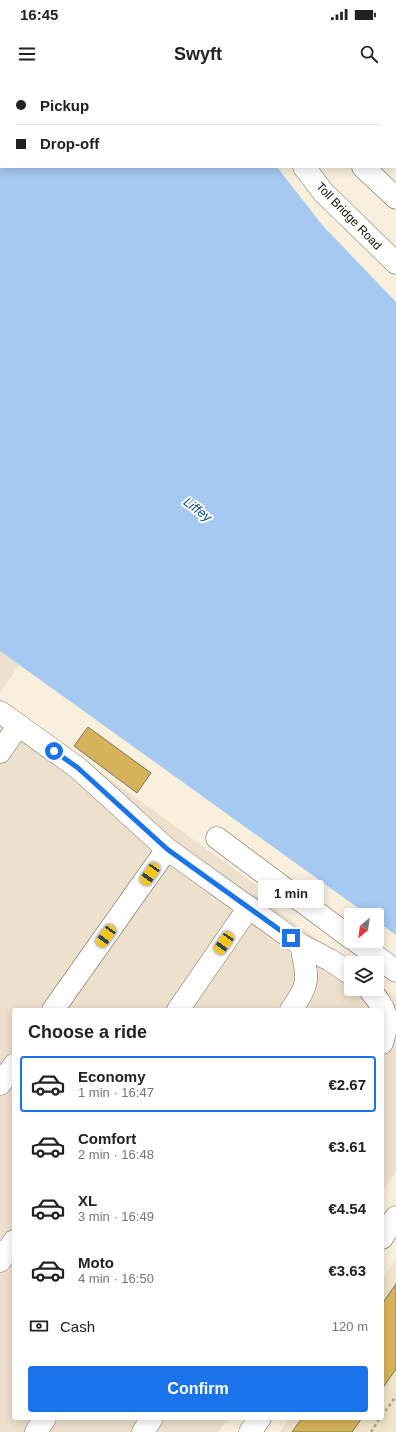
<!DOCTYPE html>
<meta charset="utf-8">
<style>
body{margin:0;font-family:Arial,sans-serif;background:#f6f6f6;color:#222;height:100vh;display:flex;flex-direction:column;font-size:15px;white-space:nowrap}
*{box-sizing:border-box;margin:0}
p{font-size:13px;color:#767676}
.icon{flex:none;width:22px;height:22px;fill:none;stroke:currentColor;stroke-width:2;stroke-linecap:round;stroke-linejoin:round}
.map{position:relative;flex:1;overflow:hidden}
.panel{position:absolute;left:12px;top:928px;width:372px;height:412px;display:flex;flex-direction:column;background:#fff;border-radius:4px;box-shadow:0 2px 10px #0003}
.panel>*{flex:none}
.top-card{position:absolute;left:0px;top:0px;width:396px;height:88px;box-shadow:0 2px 10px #0003;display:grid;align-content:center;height:88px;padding:0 16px;background:#fff}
.needle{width:26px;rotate:209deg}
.controls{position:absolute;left:344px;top:828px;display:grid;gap:8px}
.controls a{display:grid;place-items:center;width:40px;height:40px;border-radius:4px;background:#fff;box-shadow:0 2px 10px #0003;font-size:20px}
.end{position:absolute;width:18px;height:18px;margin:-9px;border:5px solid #1a73e8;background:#fff;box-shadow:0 0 0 2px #fff}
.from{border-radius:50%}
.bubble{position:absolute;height:28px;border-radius:4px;background:#fff;box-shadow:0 2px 10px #0003;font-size:13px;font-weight:700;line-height:28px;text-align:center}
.car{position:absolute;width:12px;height:24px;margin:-12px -6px;border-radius:5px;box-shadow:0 0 3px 1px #0007;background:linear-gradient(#f5c518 24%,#345 0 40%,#f5c518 0 76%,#345 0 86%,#f5c518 0)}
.top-card b{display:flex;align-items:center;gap:14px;height:38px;font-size:15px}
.top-card b+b{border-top:1px solid #e0e0e0}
.top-card i{width:10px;height:10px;background:#222}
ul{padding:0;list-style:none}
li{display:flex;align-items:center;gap:12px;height:56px;margin:0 8px 6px;padding:0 8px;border:2px solid transparent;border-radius:4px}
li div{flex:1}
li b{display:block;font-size:15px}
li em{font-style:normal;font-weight:700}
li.selected{border-color:#1a73e8}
li>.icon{width:36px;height:36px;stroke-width:1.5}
h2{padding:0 16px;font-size:18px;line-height:48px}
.pay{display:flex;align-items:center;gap:10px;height:44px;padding:0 16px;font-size:15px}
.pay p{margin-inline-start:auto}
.button{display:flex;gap:8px;margin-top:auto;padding:8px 16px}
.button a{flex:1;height:46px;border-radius:4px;background:#1a73e8;color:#fff;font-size:16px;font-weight:700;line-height:46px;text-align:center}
.status{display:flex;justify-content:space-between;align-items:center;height:28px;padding:0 20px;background:#fff;direction:ltr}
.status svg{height:11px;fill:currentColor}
header{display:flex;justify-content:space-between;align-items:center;height:52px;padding:0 16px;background:#fff;font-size:18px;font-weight:700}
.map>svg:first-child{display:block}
.built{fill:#efe3c9}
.industrial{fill:#ede0cd}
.water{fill:#a5c9f1}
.building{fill:#d6b25a;stroke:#7a7362}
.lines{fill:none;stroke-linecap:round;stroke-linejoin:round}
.minor-casing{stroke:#736c5b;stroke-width:23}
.major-casing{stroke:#736c5b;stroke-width:23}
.path{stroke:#a8a292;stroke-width:2.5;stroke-dasharray:3 3;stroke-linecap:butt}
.minor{stroke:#fff;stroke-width:22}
.major{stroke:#fff;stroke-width:22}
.route{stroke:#1a73e8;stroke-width:5}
.labels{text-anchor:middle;stroke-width:4;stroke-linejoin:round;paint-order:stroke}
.street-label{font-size:12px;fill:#110e08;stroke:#fff}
.water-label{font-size:13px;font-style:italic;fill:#074b86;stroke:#fff}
</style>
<div class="status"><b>16:45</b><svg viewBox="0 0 49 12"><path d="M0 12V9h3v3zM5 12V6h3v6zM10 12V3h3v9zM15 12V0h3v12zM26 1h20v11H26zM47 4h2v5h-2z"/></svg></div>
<header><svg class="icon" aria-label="menu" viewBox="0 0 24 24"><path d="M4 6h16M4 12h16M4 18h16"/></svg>Swyft<svg class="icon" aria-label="search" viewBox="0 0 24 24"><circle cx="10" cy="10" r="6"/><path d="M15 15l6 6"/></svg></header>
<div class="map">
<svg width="396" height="1352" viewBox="0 0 396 1352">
<rect width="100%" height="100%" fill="#f8f0dc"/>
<!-- built -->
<path class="built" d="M 357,0 L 396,0 L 396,35 L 395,1 Z
M 396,1179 L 396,1352 L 280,1352 L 289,1338 L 382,1338 L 382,1200 Z"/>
<!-- industrial -->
<path class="industrial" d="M 0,571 L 19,585 L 0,613 Z
M 0,619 L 256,805 L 252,812 L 351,884 L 351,909 L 377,909 L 377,903 L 396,917 L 396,1092 L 382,1112 L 382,930 L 14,930 L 14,1338 L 228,1338 L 218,1352 L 0,1352 Z"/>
<!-- water -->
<path class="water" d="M 0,0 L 217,0 L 218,1 L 1,1 L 1,87 L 277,87 L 323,146 L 396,222 L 396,855 L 377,841 L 377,835 L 368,835 L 0,571 Z"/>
<!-- building -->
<path class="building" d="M 88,647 L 151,693 L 137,713 L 74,666 Z
M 396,1204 L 396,1289 L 382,1309 L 382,1224 Z
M 302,1338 L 362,1338 L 352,1352 L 292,1352 Z"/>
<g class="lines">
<!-- minor casing -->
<g class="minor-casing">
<path id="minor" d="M 334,0 L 335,1
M 395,56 L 396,57
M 0,632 L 78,688 L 167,769 L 301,865 L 330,880 L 351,894
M 0,672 L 18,646
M 217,758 L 351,858
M 356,861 L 396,891
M 369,909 C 386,929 391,937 382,963
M 53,930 L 167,769
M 178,930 L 249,827
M 291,930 C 312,901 307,898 301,865
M 0,1004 L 14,985
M 0,1181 L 14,1161
M 36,1352 L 45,1338
M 143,1352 L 152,1338"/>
</g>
<!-- major casing -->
<g class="major-casing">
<path id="major" d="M 232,0 L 233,1
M 260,0 L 261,1
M 304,87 L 323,112 L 396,183
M 363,87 L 396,118
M 382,1158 L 396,1137
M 250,1352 L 260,1338"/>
</g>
<!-- path -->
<path class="path" d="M 382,1336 L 396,1316
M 371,1352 L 380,1338"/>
<!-- minor -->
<use href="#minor" class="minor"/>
<!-- major -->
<use href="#major" class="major"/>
</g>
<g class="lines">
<!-- route -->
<path class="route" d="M 54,671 L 78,688 L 167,769 L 291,858"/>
</g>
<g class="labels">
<!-- street labels -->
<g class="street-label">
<text transform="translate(349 136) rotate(46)" y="4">Toll Bridge Road</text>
</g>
<!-- water labels -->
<g class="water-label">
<text transform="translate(198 429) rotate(37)" y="5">Liffey</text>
</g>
</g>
</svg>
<div class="controls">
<a><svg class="needle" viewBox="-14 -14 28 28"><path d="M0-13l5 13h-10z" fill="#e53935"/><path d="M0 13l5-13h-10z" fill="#767676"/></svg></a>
<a><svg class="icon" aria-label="layers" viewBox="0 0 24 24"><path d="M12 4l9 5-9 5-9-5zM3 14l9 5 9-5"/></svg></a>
</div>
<i class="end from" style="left:54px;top:671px"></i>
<i class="end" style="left:291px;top:858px"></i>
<div class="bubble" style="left:258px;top:800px;width:66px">1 min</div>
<i class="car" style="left:150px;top:794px;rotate:215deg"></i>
<i class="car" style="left:106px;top:856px;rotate:216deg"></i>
<i class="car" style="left:224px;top:863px;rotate:215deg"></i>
<div class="top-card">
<b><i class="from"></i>Pickup</b>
<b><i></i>Drop-off</b>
</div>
<section class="panel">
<h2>Choose a ride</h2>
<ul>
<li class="selected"><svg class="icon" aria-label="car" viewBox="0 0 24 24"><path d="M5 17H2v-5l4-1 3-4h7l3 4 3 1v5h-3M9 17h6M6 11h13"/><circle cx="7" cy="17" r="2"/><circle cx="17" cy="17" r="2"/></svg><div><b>Economy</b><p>1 min · 16:47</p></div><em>€2.67</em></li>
<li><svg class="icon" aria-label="car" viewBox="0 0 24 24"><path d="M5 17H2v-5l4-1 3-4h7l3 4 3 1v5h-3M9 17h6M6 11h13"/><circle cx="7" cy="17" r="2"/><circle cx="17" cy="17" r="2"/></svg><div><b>Comfort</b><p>2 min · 16:48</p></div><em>€3.61</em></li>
<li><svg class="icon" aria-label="car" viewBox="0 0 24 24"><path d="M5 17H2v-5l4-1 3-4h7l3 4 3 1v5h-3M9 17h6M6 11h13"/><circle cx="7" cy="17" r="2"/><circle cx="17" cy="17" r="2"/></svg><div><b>XL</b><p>3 min · 16:49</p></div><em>€4.54</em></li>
<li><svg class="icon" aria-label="car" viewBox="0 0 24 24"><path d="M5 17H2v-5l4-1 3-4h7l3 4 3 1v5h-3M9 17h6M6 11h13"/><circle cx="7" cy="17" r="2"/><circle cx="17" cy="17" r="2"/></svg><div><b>Moto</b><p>4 min · 16:50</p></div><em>€3.63</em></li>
</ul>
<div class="pay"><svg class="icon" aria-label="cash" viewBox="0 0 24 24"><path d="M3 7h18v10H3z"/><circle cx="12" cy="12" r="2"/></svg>Cash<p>120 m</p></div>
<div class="button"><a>Confirm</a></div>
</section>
</div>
